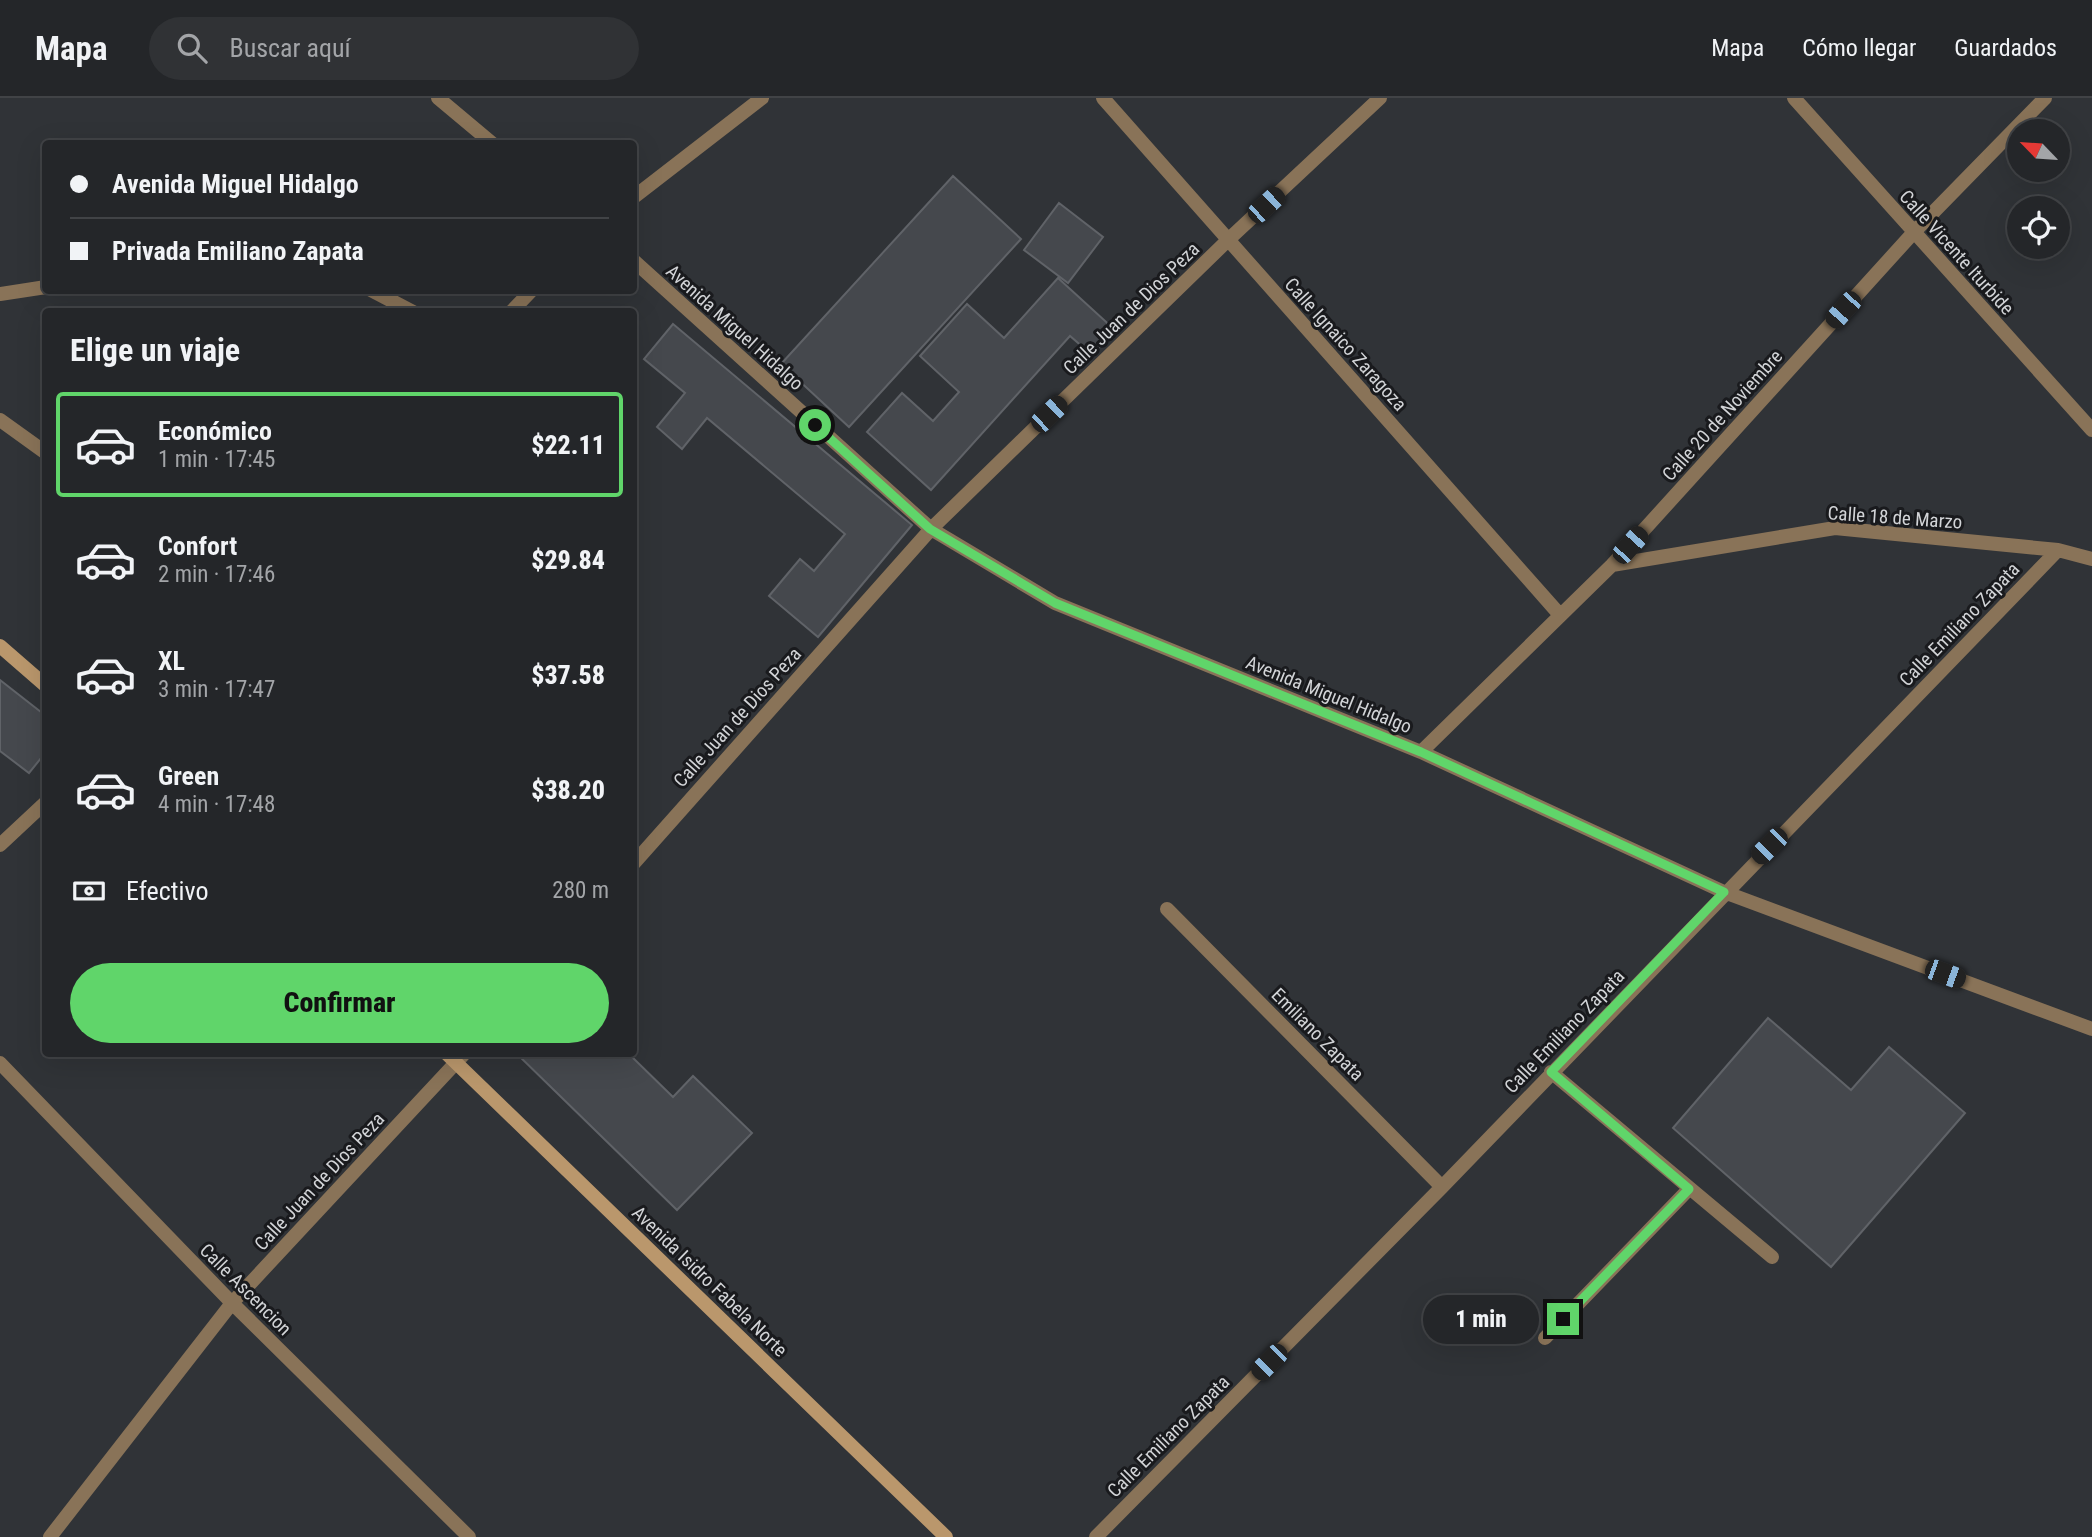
<!DOCTYPE html>
<html lang="es">
<meta charset="utf-8">
<style>
body{margin:0;font-family:"Roboto Condensed",sans-serif;background:#303235;color:#f1f3f6;height:100vh;display:flex;flex-direction:column;font-size:26px;white-space:nowrap}
*{box-sizing:border-box;margin:0}
p{font-size:23px;color:#a3a5a8}
.icon{flex:none;width:38px;height:38px;fill:none;stroke:currentColor;stroke-width:2;stroke-linecap:round;stroke-linejoin:round}
.map{position:relative;flex:1;overflow:hidden}
.details{position:absolute;left:42px;top:210px;width:595px;height:749px;display:flex;flex-direction:column;background:#242629;border-radius:7px;box-shadow:0 7px 28px #0002,0 0 0 2px #414346}
.details>*{flex:none}
.guide{position:absolute;left:42px;top:42px;width:595px;height:154px;border-radius:7px;box-shadow:0 7px 28px #0002,0 0 0 2px #414346;display:grid;align-content:center;height:154px;padding:0 28px;background:#242629}
.needle{width:46px;rotate:295deg}
.buttons{position:absolute;left:2007px;top:21px;display:grid;gap:14px}
.buttons a{display:grid;place-items:center;width:63px;height:63px;border-radius:50%;background:#242629;box-shadow:0 7px 28px #0002,0 0 0 2px #414346;font-size:35px}
.end{position:absolute;width:32px;height:32px;margin:-16px;border:9px solid #60d56a;background:#111;box-shadow:0 0 0 4px #111}
.from{border-radius:50%}
.bubble{position:absolute;height:49px;border-radius:24px;background:#242629;box-shadow:0 7px 28px #0002,0 0 0 2px #414346;font-size:23px;font-weight:800;line-height:49px;text-align:center}
.car{position:absolute;width:21px;height:42px;margin:-21px -10px;border-radius:9px;box-shadow:0 0 5px 2px #0007;background:linear-gradient(#222 24%,#8ab4d8 0 40%,#222 0 76%,#8ab4d8 0 86%,#222 0)}
.guide b{display:flex;align-items:center;gap:24px;height:66px;font-size:26px}
.guide b+b{border-top:2px solid #414346}
.guide i{width:18px;height:18px;background:#f1f3f6}
ul{padding:0;list-style:none}
li{display:flex;align-items:center;gap:21px;height:105px;margin:0 14px 10px;padding:0 14px;border:4px solid transparent;border-radius:7px}
li div{flex:1}
li b{display:block;font-size:26px}
li em{font-style:normal;font-weight:800}
li.current{border-color:#60d56a}
li>.icon{width:63px;height:63px;stroke-width:1.5}
h2{padding:0 28px;font-size:32px;line-height:84px}
.pay{display:flex;align-items:center;gap:18px;height:77px;padding:0 28px;font-size:26px}
.pay p{margin-inline-start:auto}
.primary-button{display:flex;gap:14px;margin-top:auto;padding:14px 28px}
.primary-button a{flex:1;height:80px;border-radius:42px;background:#60d56a;color:#111;font-size:28px;font-weight:800;line-height:80px;text-align:center}
header{display:flex;align-items:center;gap:42px;box-sizing:border-box;height:98px;padding:0 35px;background:#242629;border-bottom:2px solid #414346}
header strong{font-size:33px}
nav{display:flex;gap:38px;margin-inline-start:auto;font-size:24px}
.search{width:490px;height:63px;background:#303235;display:flex;align-items:center;gap:18px;box-sizing:border-box;padding:0 24px;border-radius:38px;color:#a3a5a8;font-size:26px}
.map>svg:first-child{display:block}
.building{fill:#45484d;stroke:#606368;stroke-width:2}
.lines{fill:none;stroke-linecap:round;stroke-linejoin:round}
.pedestrian{stroke:#897358;stroke-width:14}
.minor{stroke:#897358;stroke-width:14}
.secondary{stroke:#ba976c;stroke-width:14}
.route{stroke:#60d56a;stroke-width:9}
.labels{text-anchor:middle;stroke-width:6;stroke-linejoin:round;paint-order:stroke}
.street-label{font-size:19px;fill:#d2d4d7;stroke:#191a1d}
</style>
<header>
<strong>Mapa</strong>
<div class="search"><svg class="icon" aria-label="search" viewBox="0 0 24 24"><circle cx="10" cy="10" r="6"/><path d="M15 15l6 6"/></svg>Buscar aquí</div>
<nav><a>Mapa</a><a>Cómo llegar</a><a>Guardados</a></nav>
</header>
<div class="map">
<svg width="2092" height="1439" viewBox="0 0 2092 1439">
<rect width="100%" height="100%" fill="#303337"/>
<!-- building -->
<path class="building" d="M 953,78 L 1021,141 L 849,329 L 781,266 Z
M 1059,105 L 1103,139 L 1068,185 L 1024,152 Z
M 1058,180 L 1115,232 L 1092,257 L 1070,238 L 931,392 L 867,334 L 902,295 L 933,323 L 959,294 L 920,258 L 967,206 L 1004,240 Z
M 673,226 L 912,427 L 818,539 L 769,498 L 800,461 L 814,473 L 845,436 L 707,320 L 682,351 L 657,329 L 685,295 L 644,261 Z
M 0,582 L 46,618 L 46,654 L 29,675 L 0,653 Z
M 1768,920 L 1851,992 L 1889,949 L 1965,1015 L 1831,1169 L 1673,1030 Z
M 517,956 L 629,956 L 673,999 L 693,978 L 752,1035 L 677,1112 Z"/>
<g class="lines">
<!-- pedestrian -->
<path class="pedestrian" d="M 0,196 L 46,189"/>
<!-- minor -->
<path class="minor" d="M 438,0 L 493,46
M 1103,0 L 1560,517
M 1794,0 L 2092,332
M 634,99 L 762,0
M 634,163 L 931,431 L 1055,505 L 1421,654 L 1724,794 L 2092,931
M 371,192 L 413,214
M 511,214 L 532,192
M 0,322 L 46,355
M 1612,467 L 1835,430 L 2058,452 L 2092,461
M 1421,654 L 1612,467 L 1914,134 L 2045,0
M 0,747 L 46,704
M 634,765 L 931,431 L 1228,142 L 1380,0
M 1167,811 L 1442,1089
M 0,965 L 232,1205 L 469,1439
M 1551,974 L 1772,1159
M 1545,1240 L 1689,1091
M 50,1439 L 232,1205 L 464,956
M 1096,1439 L 1442,1089 L 2058,452"/>
<!-- secondary -->
<path class="secondary" d="M 0,548 L 46,588
M 447,956 L 946,1439"/>
</g>
<g class="lines">
<!-- route -->
<path class="route" d="M 815,327 L 930,431 L 1055,505 L 1421,654 L 1724,794 L 1551,974 L 1689,1091 L 1563,1221"/>
</g>
<g class="labels">
<!-- street labels -->
<g class="street-label">
<text transform="translate(1957 154) rotate(48)" y="7">Calle Vicente Iturbide</text>
<text transform="translate(1131 210) rotate(-44)" y="7">Calle Juan de Dios Peza</text>
<text transform="translate(735 229) rotate(42)" y="7">Avenida Miguel Hidalgo</text>
<text transform="translate(1346 246) rotate(48)" y="7">Calle Ignaico Zaragoza</text>
<text transform="translate(1722 317) rotate(-48)" y="7">Calle 20 de Noviembre</text>
<text transform="translate(1895 419) rotate(4)" y="7">Calle 18 de Marzo</text>
<text transform="translate(1959 526) rotate(-46)" y="7">Calle Emiliano Zapata</text>
<text transform="translate(1329 596) rotate(22)" y="7">Avenida Miguel Hidalgo</text>
<text transform="translate(737 619) rotate(-48)" y="7">Calle Juan de Dios Peza</text>
<text transform="translate(1564 933) rotate(-46)" y="7">Calle Emiliano Zapata</text>
<text transform="translate(1318 936) rotate(45)" y="7">Emiliano Zapata</text>
<text transform="translate(319 1083) rotate(-47)" y="7">Calle Juan de Dios Peza</text>
<text transform="translate(710 1183) rotate(44)" y="7">Avenida Isidro Fabela Norte</text>
<text transform="translate(246 1191) rotate(45)" y="7">Calle Ascencion</text>
<text transform="translate(1168 1338) rotate(-45)" y="7">Calle Emiliano Zapata</text>
</g>
</g>
</svg>
<div class="buttons">
<a><svg class="needle" viewBox="-14 -14 28 28"><path d="M0-13l5 13h-10z" fill="#e53935"/><path d="M0 13l5-13h-10z" fill="#a3a5a8"/></svg></a>
<a><svg class="icon" aria-label="locate" viewBox="0 0 24 24"><circle cx="12" cy="12" r="6"/><path d="M12 2v4M12 18v4M2 12h4M18 12h4"/></svg></a>
</div>
<i class="end from" style="left:815px;top:327px"></i>
<i class="end" style="left:1563px;top:1221px"></i>
<div class="bubble" style="left:1423px;top:1197px;width:116px">1 min</div>
<i class="car" style="left:1266px;top:107px;rotate:47deg"></i>
<i class="car" style="left:1843px;top:212px;rotate:222deg"></i>
<i class="car" style="left:1049px;top:316px;rotate:46deg"></i>
<i class="car" style="left:1630px;top:447px;rotate:42deg"></i>
<i class="car" style="left:1769px;top:748px;rotate:225deg"></i>
<i class="car" style="left:1945px;top:876px;rotate:110deg"></i>
<i class="car" style="left:1269px;top:1264px;rotate:225deg"></i>
<div class="guide">
<b><i class="from"></i>Avenida Miguel Hidalgo</b>
<b><i></i>Privada Emiliano Zapata</b>
</div>
<section class="details">
<h2>Elige un viaje</h2>
<ul>
<li class="current"><svg class="icon" aria-label="car" viewBox="0 0 24 24"><path d="M5 17H2v-5l4-1 3-4h7l3 4 3 1v5h-3M9 17h6M6 11h13"/><circle cx="7" cy="17" r="2"/><circle cx="17" cy="17" r="2"/></svg><div><b>Económico</b><p>1 min · 17:45</p></div><em>$22.11</em></li>
<li><svg class="icon" aria-label="car" viewBox="0 0 24 24"><path d="M5 17H2v-5l4-1 3-4h7l3 4 3 1v5h-3M9 17h6M6 11h13"/><circle cx="7" cy="17" r="2"/><circle cx="17" cy="17" r="2"/></svg><div><b>Confort</b><p>2 min · 17:46</p></div><em>$29.84</em></li>
<li><svg class="icon" aria-label="car" viewBox="0 0 24 24"><path d="M5 17H2v-5l4-1 3-4h7l3 4 3 1v5h-3M9 17h6M6 11h13"/><circle cx="7" cy="17" r="2"/><circle cx="17" cy="17" r="2"/></svg><div><b>XL</b><p>3 min · 17:47</p></div><em>$37.58</em></li>
<li><svg class="icon" aria-label="car" viewBox="0 0 24 24"><path d="M5 17H2v-5l4-1 3-4h7l3 4 3 1v5h-3M9 17h6M6 11h13"/><circle cx="7" cy="17" r="2"/><circle cx="17" cy="17" r="2"/></svg><div><b>Green</b><p>4 min · 17:48</p></div><em>$38.20</em></li>
</ul>
<div class="pay"><svg class="icon" aria-label="cash" viewBox="0 0 24 24"><path d="M3 7h18v10H3z"/><circle cx="12" cy="12" r="2"/></svg>Efectivo<p>280 m</p></div>
<div class="primary-button"><a>Confirmar</a></div>
</section>
</div>
